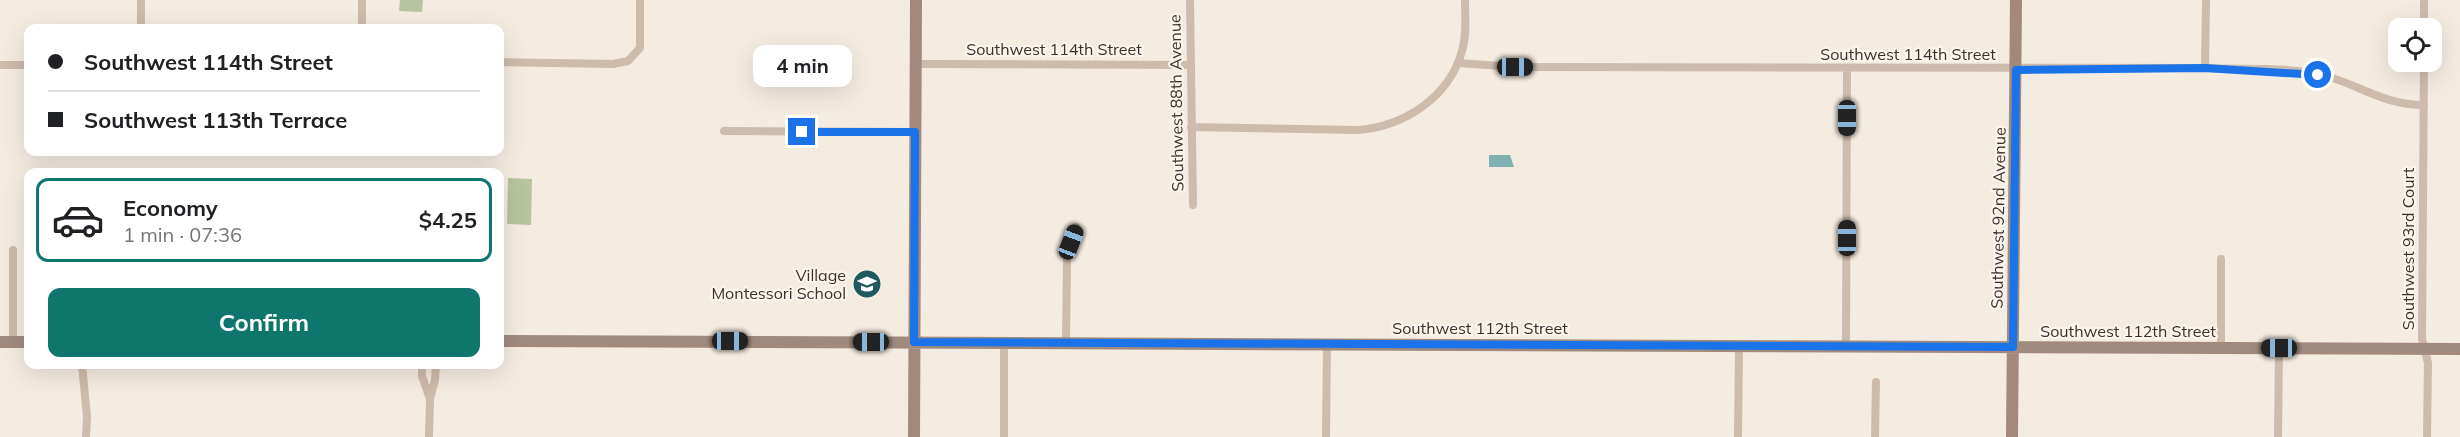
<!DOCTYPE html>
<meta charset="utf-8">
<style>
body{margin:0;font-family:Mulish,sans-serif;background:#f2f2f2;color:#202124;height:100vh;display:flex;flex-direction:column;font-size:22px;white-space:nowrap}
*{box-sizing:border-box;margin:0}
p{font-size:20px;color:#757577}
.icon{flex:none;width:33px;height:33px;fill:none;stroke:currentColor;stroke-width:2;stroke-linecap:round;stroke-linejoin:round}
.map{position:relative;flex:1;overflow:hidden}
.details{position:absolute;left:24px;top:168px;width:480px;height:201px;display:flex;flex-direction:column;background:#fff;border-radius:12px;box-shadow:0 6px 24px #0002}
.details>*{flex:none}
.guide{position:absolute;left:24px;top:24px;width:480px;height:132px;border-radius:12px;box-shadow:0 6px 24px #0002;display:grid;align-content:center;height:132px;padding:0 24px;background:#fff}
.controls{position:absolute;left:2388px;top:18px;display:grid;gap:12px}
.controls a{display:grid;place-items:center;width:54px;height:54px;border-radius:12px;background:#fff;box-shadow:0 6px 24px #0002;font-size:30px}
.end{position:absolute;width:27px;height:27px;margin:-14px;border:8px solid #1a73e8;background:#fff;box-shadow:0 0 0 3px #fff}
.from{border-radius:50%}
.bubble{position:absolute;height:42px;border-radius:12px;background:#fff;box-shadow:0 6px 24px #0002;font-size:20px;font-weight:700;line-height:42px;text-align:center}
.car{position:absolute;width:18px;height:36px;margin:-18px -9px;border-radius:8px;box-shadow:0 0 4px 2px #0007;background:linear-gradient(#222 24%,#8ab4d8 0 40%,#222 0 76%,#8ab4d8 0 86%,#222 0)}
.guide b{display:flex;align-items:center;gap:21px;height:57px;font-size:22px}
.guide b+b{border-top:2px solid #e0e0e0}
.guide i{width:15px;height:15px;background:#202124}
ul{padding:10px 0 0;list-style:none}
li{display:flex;align-items:center;gap:18px;height:84px;margin:0 12px 9px;padding:0 12px;border:3px solid transparent;border-radius:12px}
li div{flex:1}
li b{display:block;font-size:22px}
li em{font-style:normal;font-weight:700}
li.active{border-color:#0f766e}
li>.icon{width:54px;height:54px;stroke-width:1.5}
.primary-button{display:flex;gap:12px;margin-top:auto;padding:12px 24px}
.primary-button a{flex:1;height:69px;border-radius:12px;background:#0f766e;color:#fff;font-size:24px;font-weight:700;line-height:69px;text-align:center}
.map>svg:first-child{display:block}
.green{fill:#b8c4a0}
.water{fill:#7fb0b2}
.lines{fill:none;stroke-linecap:round;stroke-linejoin:round}
.street{stroke:#cdbbac;stroke-width:8}
.secondary{stroke:#a18a7d;stroke-width:12}
.route{stroke:#1a73e8;stroke-width:8}
.labels{text-anchor:middle;stroke-width:4.5;stroke-linejoin:round;paint-order:stroke}
.street-label{font-size:16px;fill:#3b302b;stroke:#fbf5ee}
.poi-label{font-size:16px;fill:#3b302b;stroke:#fbf5ee;text-anchor:end}
</style>
<div class="map">
<svg width="2460" height="437" viewBox="0 0 2460 437">
<rect width="100%" height="100%" fill="#f4ebe1"/>
<!-- green -->
<path class="green" d="M 400,0 L 423,0 L 422,12 L 399,11 Z
M 508,178 L 532,179 L 531,225 L 507,224 Z"/>
<!-- water -->
<path class="water" d="M 1489,155 L 1510,155 L 1514,167 L 1489,167 Z"/>
<g class="lines">
<!-- street -->
<path class="street" d="M 1190,0 L 1193,205
M 141,28 L 141,0
M 362,28 L 362,0
M 2424,28 L 2424,0
M 500,62 L 613,64 L 628,61 L 640,48 L 640,0
M 2424,62 L 2422,339 L 2428,363 L 2427,437
M 1458,63 L 1515,67 L 2205,68 C 2244,70 2288,66 2326,76 C 2362,86 2384,105 2424,105
M 916,64 L 1191,65
M 0,65 L 28,65
M 2205,68 L 2206,0
M 1191,127 L 1357,130 C 1403,127 1449,98 1462,51 C 1467,35 1465,17 1465,0
M 724,131 L 915,132
M 2221,259 L 2221,348
M 13,342 L 13,250
M 1066,342 L 1067,259 L 1076,227
M 1846,346 L 1847,69
M 82,364 L 87,417 L 86,437
M 422,364 L 422,376 L 430,399 L 429,437
M 430,399 L 435,380 L 436,364
M 1004,437 L 1004,343
M 1326,437 L 1327,343
M 1738,437 L 1739,345
M 1875,437 L 1876,382
M 2278,437 L 2279,348"/>
<!-- secondary -->
<path class="secondary" d="M 500,341 L 2460,349
M 0,342 L 28,342
M 914,437 L 916,0
M 2012,437 L 2016,0"/>
</g>
<g class="lines">
<!-- route -->
<path class="route" d="M 802,132 L 915,132 L 914,342 L 2013,347 L 2016,70 L 2205,68 L 2318,75"/>
</g>
<!-- icons -->
<defs>
<g id="school-disc" transform="scale(1.5)"><circle r="9.5" fill="#1f5a5e" stroke="#fbf5ee"/><path d="M0-5L7-2L0 1L-7-2ZM-4 1L0 2.5L4 1V4Q0 6-4 4Z" fill="#fff"/></g>
</defs>
<g fill-rule="evenodd">
<use href="#school-disc" x="867" y="284"/>
</g>
<g class="labels">
<!-- street labels -->
<g class="street-label">
<text x="1054" y="55">Southwest 114th Street</text>
<text x="1908" y="60">Southwest 114th Street</text>
<text transform="translate(1176 103) rotate(-91)" y="6">Southwest 88th Avenue</text>
<text transform="translate(1998 218) rotate(-89)" y="6">Southwest 92nd Avenue</text>
<text transform="translate(2408 249) rotate(-90)" y="6">Southwest 93rd Court</text>
<text x="1480" y="334">Southwest 112th Street</text>
<text x="2128" y="337">Southwest 112th Street</text>
</g>
<!-- poi labels -->
<g class="poi-label">
<text x="846" y="281">Village<tspan x="846" dy="18">Montessori School</tspan></text>
</g>
</g>
</svg>
<div class="controls">
<a><svg class="icon" aria-label="locate" viewBox="0 0 24 24"><circle cx="12" cy="12" r="6"/><path d="M12 2v4M12 18v4M2 12h4M18 12h4"/></svg></a>
</div>
<i class="end from" style="left:2318px;top:75px"></i>
<i class="end" style="left:802px;top:132px"></i>
<div class="bubble" style="left:753px;top:45px;width:99px">4 min</div>
<i class="car" style="left:1515px;top:67px;rotate:90deg"></i>
<i class="car" style="left:1847px;top:118px;rotate:180deg"></i>
<i class="car" style="left:1847px;top:238px;rotate:0deg"></i>
<i class="car" style="left:1071px;top:242px;rotate:21deg"></i>
<i class="car" style="left:730px;top:341px;rotate:90deg"></i>
<i class="car" style="left:871px;top:342px;rotate:270deg"></i>
<i class="car" style="left:2279px;top:348px;rotate:270deg"></i>
<div class="guide">
<b><i class="from"></i>Southwest 114th Street</b>
<b><i></i>Southwest 113th Terrace</b>
</div>
<section class="details">
<ul>
<li class="active"><svg class="icon" aria-label="car" viewBox="0 0 24 24"><path d="M5 17H2v-5l4-1 3-4h7l3 4 3 1v5h-3M9 17h6M6 11h13"/><circle cx="7" cy="17" r="2"/><circle cx="17" cy="17" r="2"/></svg><div><b>Economy</b><p>1 min · 07:36</p></div><em>$4.25</em></li>
</ul>
<div class="primary-button"><a>Confirm</a></div>
</section>
</div>
